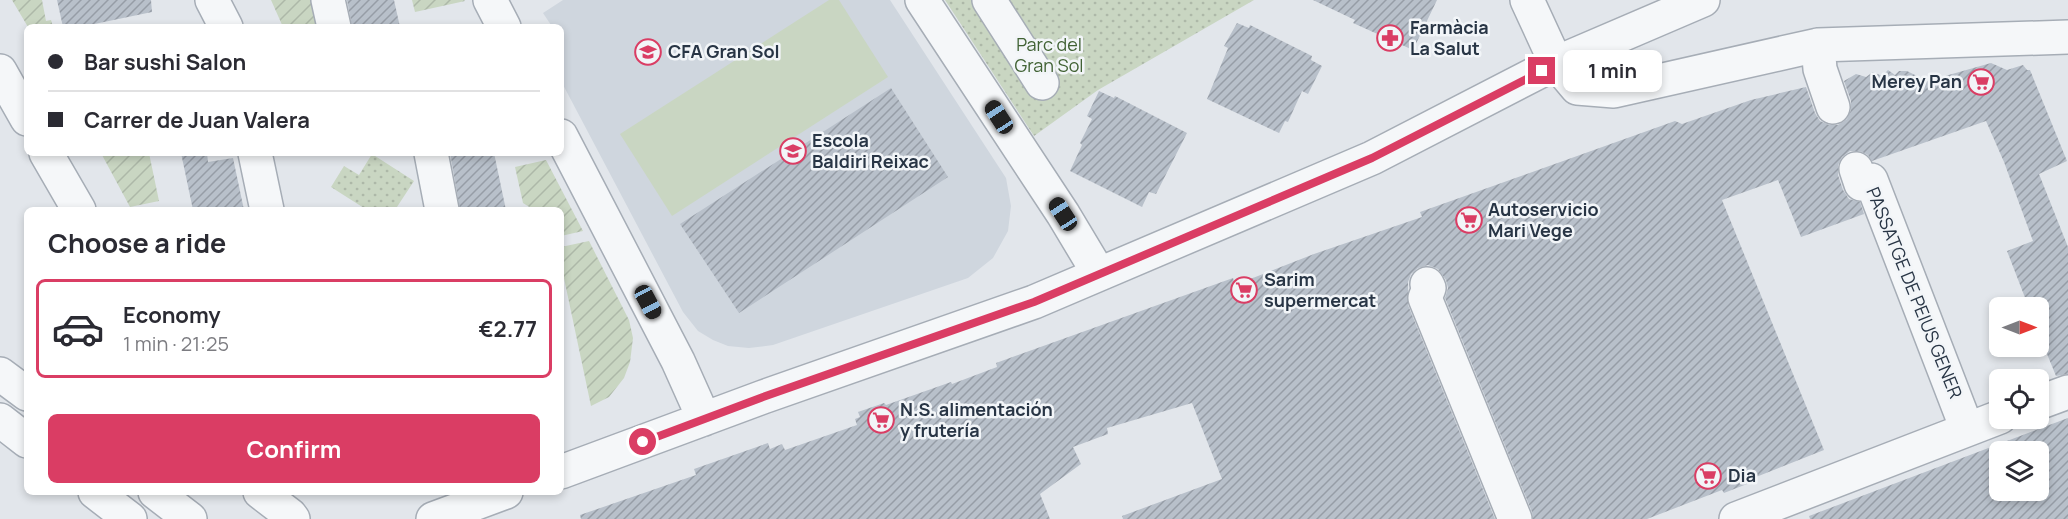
<!DOCTYPE html>
<meta charset="utf-8">
<style>
body{margin:0;font-family:Manrope,sans-serif;background:#f7f7f7;color:#2b2b33;height:100vh;display:flex;flex-direction:column;font-size:22px;white-space:nowrap}
*{box-sizing:border-box;margin:0}
p{font-size:20px;color:#7c7c81}
.icon{flex:none;width:33px;height:33px;fill:none;stroke:currentColor;stroke-width:2;stroke-linecap:round;stroke-linejoin:round}
.map{position:relative;flex:1;overflow:hidden}
.drawer{position:absolute;left:24px;top:207px;width:540px;height:288px;display:flex;flex-direction:column;background:#fff;border-radius:9px;box-shadow:0 3px 9px #0003}
.drawer>*{flex:none}
.guide{position:absolute;left:24px;top:24px;width:540px;height:132px;border-radius:9px;box-shadow:0 3px 9px #0003;display:grid;align-content:center;height:132px;padding:0 24px;background:#fff}
.needle{width:39px;rotate:90deg}
.fabs{position:absolute;left:1989px;top:297px;display:grid;gap:12px}
.fabs a{display:grid;place-items:center;width:60px;height:60px;border-radius:9px;background:#fff;box-shadow:0 3px 9px #0003;font-size:30px}
.end{position:absolute;width:27px;height:27px;margin:-14px;border:8px solid #da3d64;background:#fff;box-shadow:0 0 0 3px #fff}
.from{border-radius:50%}
.bubble{position:absolute;height:42px;border-radius:9px;background:#fff;box-shadow:0 3px 9px #0003;font-size:20px;font-weight:700;line-height:42px;text-align:center}
.car{position:absolute;width:18px;height:36px;margin:-18px -9px;border-radius:8px;box-shadow:0 0 4px 2px #0007;background:linear-gradient(#222 24%,#8ab4d8 0 40%,#222 0 76%,#8ab4d8 0 86%,#222 0)}
.guide b{display:flex;align-items:center;gap:21px;height:57px;font-size:22px}
.guide b+b{border-top:2px solid #e1e1e2}
.guide i{width:15px;height:15px;background:#2b2b33}
ul{padding:0;list-style:none}
li{display:flex;align-items:center;gap:18px;height:99px;margin:0 12px 9px;padding:0 12px;border:3px solid transparent;border-radius:9px}
li div{flex:1}
li b{display:block;font-size:22px}
li em{font-style:normal;font-weight:700}
li.active{border-color:#da3d64}
li>.icon{width:54px;height:54px;stroke-width:1.5}
h2{padding:0 24px;font-size:27px;line-height:72px}
.action{display:flex;gap:12px;margin-top:auto;padding:12px 24px}
.action a{flex:1;height:69px;border-radius:9px;background:#da3d64;color:#fff;font-size:24px;font-weight:700;line-height:69px;text-align:center}
.map>svg:first-child{display:block}
.built{fill:#cfd6de}
.grass{fill:#c9d6c2}
.park{fill:url(#park-dots)}
.garden{fill:url(#garden-furrows)}
.building{fill:url(#building-hatch);fill-rule:evenodd}
.lines{fill:none;stroke-linecap:round;stroke-linejoin:round}
.minor-casing{stroke:#a6adb6;stroke-width:36}
.minor{stroke:#f5f7f9;stroke-width:33}
.route{stroke:#da3d64;stroke-width:8}
.labels{text-anchor:middle;stroke-width:5;stroke-linejoin:round;paint-order:stroke}
.poi-label{font-size:18px;font-weight:bold;fill:#283545;stroke:#f2f5f8;text-anchor:start}
.park-label{font-size:18px;fill:#416234;stroke:#f2f5f8}
.street-label{font-size:18px;fill:#283545;stroke:#f2f5f8}
</style>
<div class="map">
<svg width="2068" height="519" viewBox="0 0 2068 519">
<defs>
<pattern id="park-dots" width="8" height="8" patternUnits="userSpaceOnUse" patternTransform="scale(1.5)"><rect width="8" height="8" fill="#c9d6c2"/><path d="M2 2h.1M6 6h.1" fill="none" stroke="#adb8a8" stroke-width="1.8" stroke-linecap="round"/></pattern>
<pattern id="garden-furrows" width="10" height="10" patternUnits="userSpaceOnUse" patternTransform="scale(1.5)"><rect width="10" height="10" fill="#c9d6c2"/><path d="M-1 1l2-2M0 10L10 0M9 11l2-2" fill="none" stroke="#adb8a8"/></pattern>
<pattern id="building-hatch" width="6" height="6" patternUnits="userSpaceOnUse" patternTransform="scale(1.5)"><rect width="6" height="6" fill="#b8c0ca"/><path d="M-1 1l2-2M0 6l6-6M5 7l2-2" fill="none" stroke="#969da6"/></pattern>
</defs>
<rect width="100%" height="100%" fill="#e2e6eb"/>
<!-- built -->
<path class="built" d="M 563,0 L 890,0 L 1006,178 L 1011,206 L 1008,231 L 993,258 L 968,278 L 773,345 L 749,348 L 728,346 L 713,340 L 698,331 L 683,312 L 561,81 L 561,27 L 548,27 L 551,25 L 543,13 Z"/>
<!-- grass -->
<path class="grass" d="M 829,0 L 839,0 L 888,77 L 672,216 L 620,134 Z"/>
<!-- park -->
<path class="park" d="M 945,0 L 1254,0 L 1098,90 L 1034,136 Z
M 372,154 L 414,181 L 395,210 L 367,210 L 331,187 L 344,166 L 359,175 Z"/>
<!-- garden -->
<path class="garden" d="M 12,0 L 42,0 L 46,21 L 51,20 L 53,27 L 28,27 Z
M 271,0 L 328,0 L 334,27 L 283,27 Z
M 412,0 L 464,0 L 465,1 L 415,12 Z
M 115,153 L 149,153 L 159,201 L 130,207 L 102,155 Z
M 546,160 L 583,231 L 561,236 L 561,210 L 534,210 L 523,203 L 515,167 Z
M 589,241 L 629,320 L 633,338 L 630,362 L 624,378 L 609,397 L 591,406 L 561,264 L 561,247 Z"/>
<!-- building -->
<path class="building" d="M 57,0 L 151,0 L 152,12 L 80,27 L 63,27 Z
M 347,0 L 394,0 L 400,27 L 352,27 Z
M 1313,0 L 1437,0 L 1413,50 L 1353,23 L 1355,20 Z
M 1237,23 L 1249,28 L 1250,25 L 1312,56 L 1311,60 L 1322,66 L 1308,94 L 1302,91 L 1288,122 L 1285,121 L 1279,133 L 1207,99 L 1228,48 L 1224,46 Z
M 1991,63 L 2007,70 L 2023,65 L 2027,70 L 2030,70 L 2067,161 L 2039,174 L 2068,247 L 2068,374 L 2056,376 L 2038,332 L 2038,308 L 2029,308 L 2007,251 L 2033,241 L 2004,162 L 1986,121 L 1872,161 L 1868,155 L 1860,151 L 1850,151 L 1842,157 L 1838,165 L 1838,175 L 1843,190 L 1849,199 L 1860,202 L 1864,214 L 1801,237 L 1778,180 L 1722,200 L 1824,450 L 1751,479 L 1752,482 L 1724,493 L 1722,490 L 1647,519 L 1533,519 L 1532,512 L 1445,298 L 1448,288 L 1446,280 L 1438,269 L 1428,265 L 1418,268 L 1411,274 L 1408,282 L 1408,305 L 1495,519 L 1123,519 L 1122,516 L 1222,479 L 1192,403 L 1107,428 L 1108,434 L 1073,447 L 1081,464 L 1040,494 L 1050,519 L 581,519 L 580,515 L 696,475 L 694,469 L 768,443 L 770,449 L 782,444 L 785,450 L 857,425 L 855,419 L 860,417 L 858,412 L 884,403 L 886,405 L 951,382 L 952,384 L 997,367 L 996,363 L 1233,278 L 1235,285 L 1314,254 L 1422,217 L 1420,212 L 1675,121 L 1682,124 L 1751,100 L 1806,87 L 1815,113 L 1820,121 L 1829,125 L 1838,125 L 1847,119 L 1851,110 L 1851,101 L 1844,81 L 1856,74 L 1866,77 L 1873,72 L 1882,76 L 1888,70 L 1895,75 L 1899,71 L 1907,71 L 1931,83 L 1931,80 Z
M 891,88 L 948,177 L 739,313 L 680,224 Z
M 1099,91 L 1114,98 L 1115,96 L 1187,133 L 1156,194 L 1149,192 L 1142,207 L 1070,171 L 1082,145 L 1080,143 L 1092,119 L 1087,116 Z
M 181,153 L 207,153 L 208,162 L 233,158 L 244,210 L 193,210 Z
M 450,153 L 494,153 L 506,210 L 460,210 Z
M 2068,418 L 2068,519 L 1810,519 L 1809,516 ZM 2000,452 L 2038,452 L 2038,490 L 2000,490 Z"/>
<g class="lines">
<!-- minor casing -->
<g class="minor-casing">
<path id="minor" d="M 212,0 L 226,27
M 328,0 L 334,27
M 490,0 L 504,27
M 922,0 L 1063,214 L 1099,274
M 989,0 L 1042,83
M 1527,0 L 1556,63 L 1577,88 L 1614,91 L 1818,45 L 2068,37
M 1818,45 L 1820,69 L 1833,107
M 0,71 L 27,119
M 561,136 L 678,361 L 704,419
M 46,153 L 79,210
M 255,153 L 267,210
M 431,153 L 442,210
M 1856,169 L 1861,184 L 1871,180 L 1967,429
M 1427,284 L 1429,288 L 1425,298 L 1515,519
M 0,374 L 27,394
M 2038,403 L 2068,392
M 0,420 L 27,441
M 561,472 L 763,397 L 1034,302 L 1372,158 L 1556,63 L 1703,0
M 95,492 L 130,519
M 155,492 L 190,519
M 260,492 L 290,515 L 293,519
M 433,519 L 506,492
M 1736,519 L 2000,417"/>
</g>
<!-- minor -->
<use href="#minor" class="minor"/>
</g>
<g class="lines">
<!-- route -->
<path class="route" d="M 643,442 L 763,397 L 1034,302 L 1372,158 L 1542,71"/>
</g>
<!-- icons -->
<defs>
<g id="pharmacy-ring" transform="scale(1.35)"><circle r="9.5" fill="#f2f5f8" stroke="#da3d64" stroke-width="1.5"/><path d="M-2-6h4v4h4v4h-4v4h-4v-4h-4v-4h4Z" fill="#da3d64"/></g>
<g id="school-ring" transform="scale(1.35)"><circle r="9.5" fill="#f2f5f8" stroke="#da3d64" stroke-width="1.5"/><path d="M0-5L7-2L0 1L-7-2ZM-4 1L0 2.5L4 1V4Q0 6-4 4Z" fill="#da3d64"/></g>
<g id="supermarket-ring" transform="scale(1.35)"><circle r="9.5" fill="#f2f5f8" stroke="#da3d64" stroke-width="1.5"/><path d="M-6-5.5h2.5l.6 2H6L4.5 2H-2.5L-4.4-4H-6ZM-1.5 3.2a1.3 1.3 0 1 0 .1 0ZM3 3.2a1.3 1.3 0 1 0 .1 0Z" fill="#da3d64"/></g>
</defs>
<g fill-rule="evenodd">
<use href="#pharmacy-ring" x="1390" y="38"/>
<use href="#school-ring" x="648" y="52"/>
<use href="#supermarket-ring" x="1981" y="82"/>
<use href="#school-ring" x="793" y="151"/>
<use href="#supermarket-ring" x="1469" y="220"/>
<use href="#supermarket-ring" x="1244" y="290"/>
<use href="#supermarket-ring" x="881" y="420"/>
<use href="#supermarket-ring" x="1708" y="476"/>
</g>
<g class="labels">
<!-- poi labels -->
<g class="poi-label">
<text x="1410" y="34">Farmàcia<tspan x="1410" dy="21">La Salut</tspan></text>
<text x="668" y="58">CFA Gran Sol</text>
<text x="1962" y="88" text-anchor="end">Merey Pan</text>
<text x="812" y="147">Escola<tspan x="812" dy="21">Baldiri Reixac</tspan></text>
<text x="1488" y="216">Autoservicio<tspan x="1488" dy="21">Mari Vege</tspan></text>
<text x="1264" y="286">Sarim<tspan x="1264" dy="21">supermercat</tspan></text>
<text x="900" y="416">N.S. alimentación<tspan x="900" dy="21">y frutería</tspan></text>
<text x="1728" y="482">Dia</text>
</g>
<!-- park labels -->
<g class="park-label">
<text x="1049" y="51">Parc del<tspan x="1049" dy="21">Gran Sol</tspan></text>
</g>
<!-- street labels -->
<g class="street-label">
<text transform="translate(1914 293) rotate(68)" y="6">PASSATGE DE PEIUS GENER</text>
</g>
</g>
</svg>
<div class="fabs">
<a><svg class="needle" viewBox="-14 -14 28 28"><path d="M0-13l5 13h-10z" fill="#e53935"/><path d="M0 13l5-13h-10z" fill="#7c7c81"/></svg></a>
<a><svg class="icon" aria-label="locate" viewBox="0 0 24 24"><circle cx="12" cy="12" r="6"/><path d="M12 2v4M12 18v4M2 12h4M18 12h4"/></svg></a>
<a><svg class="icon" aria-label="layers" viewBox="0 0 24 24"><path d="M12 4l9 5-9 5-9-5zM3 14l9 5 9-5"/></svg></a>
</div>
<i class="end from" style="left:643px;top:442px"></i>
<i class="end" style="left:1542px;top:71px"></i>
<div class="bubble" style="left:1563px;top:50px;width:99px">1 min</div>
<i class="car" style="left:999px;top:117px;rotate:327deg"></i>
<i class="car" style="left:1063px;top:214px;rotate:327deg"></i>
<i class="car" style="left:648px;top:302px;rotate:152deg"></i>
<div class="guide">
<b><i class="from"></i>Bar sushi Salon</b>
<b><i></i>Carrer de Juan Valera</b>
</div>
<section class="drawer">
<h2>Choose a ride</h2>
<ul>
<li class="active"><svg class="icon" aria-label="car" viewBox="0 0 24 24"><path d="M5 17H2v-5l4-1 3-4h7l3 4 3 1v5h-3M9 17h6M6 11h13"/><circle cx="7" cy="17" r="2"/><circle cx="17" cy="17" r="2"/></svg><div><b>Economy</b><p>1 min · 21:25</p></div><em>€2.77</em></li>
</ul>
<div class="action"><a>Confirm</a></div>
</section>
</div>
